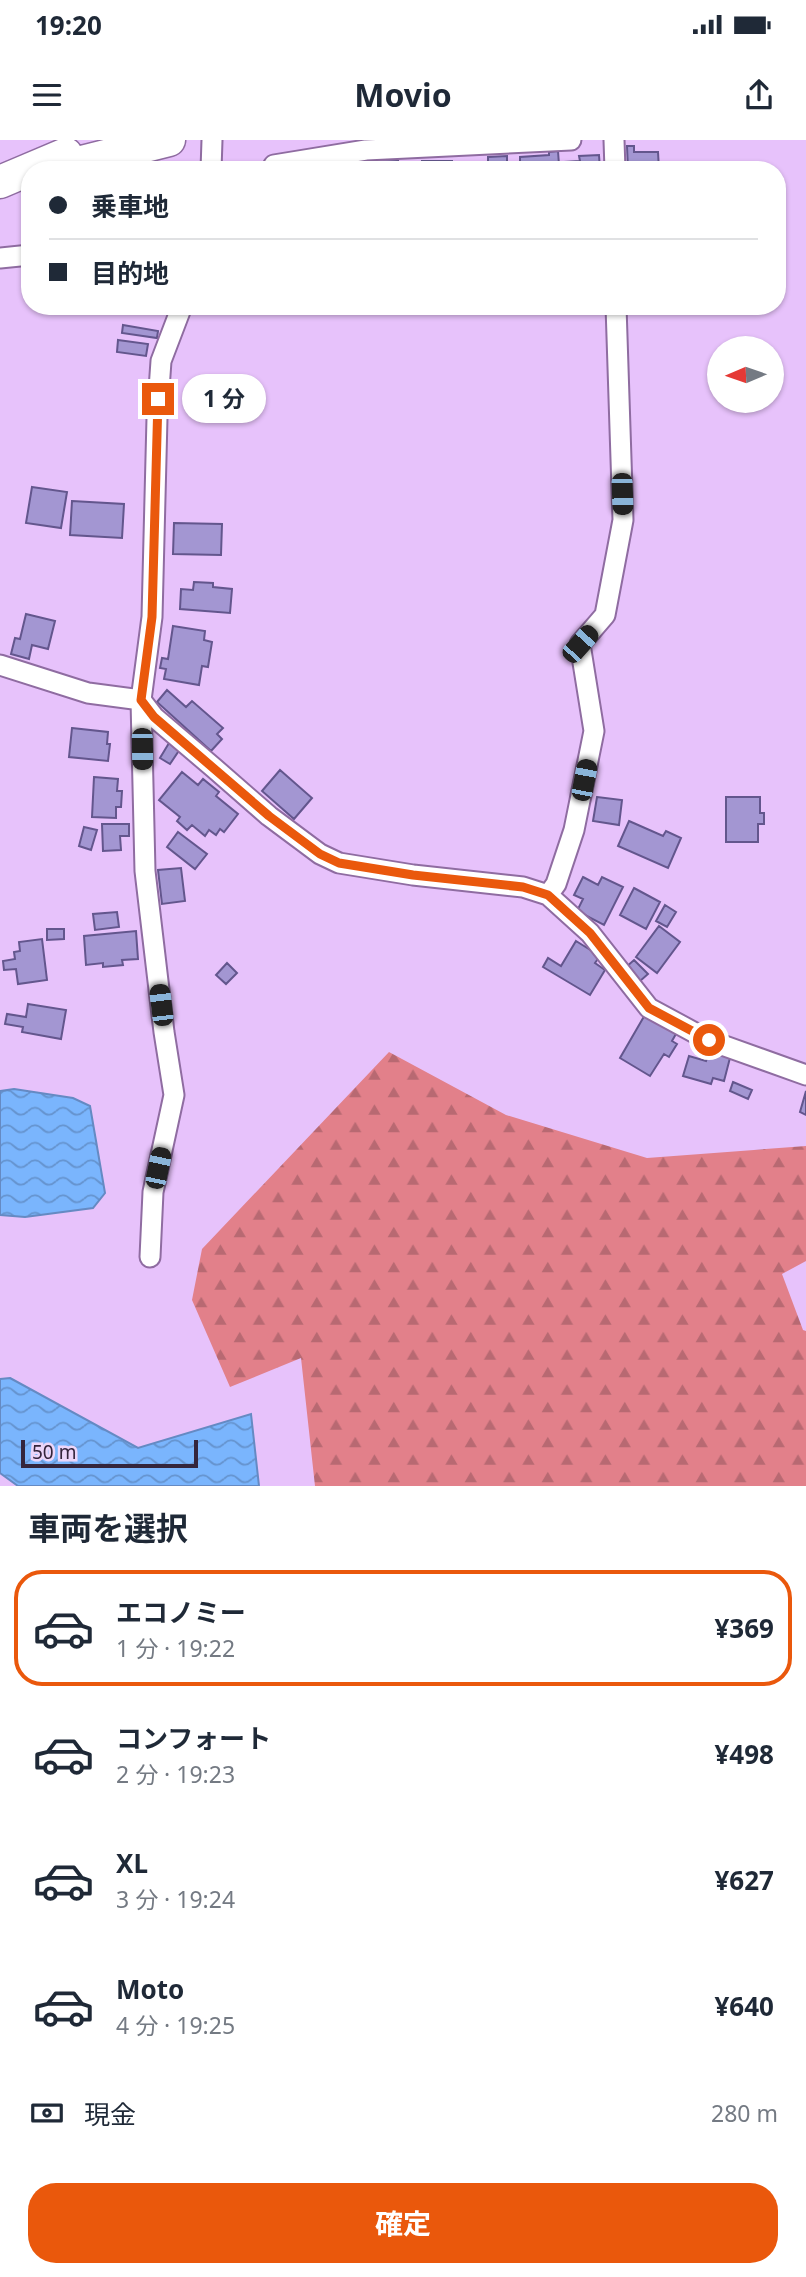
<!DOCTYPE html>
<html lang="ja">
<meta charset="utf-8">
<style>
body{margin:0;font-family:"Noto Sans","Noto Sans JP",sans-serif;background:#f2f2f3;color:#1f2937;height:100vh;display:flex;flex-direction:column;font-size:26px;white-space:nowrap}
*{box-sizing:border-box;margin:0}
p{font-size:23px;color:#747a83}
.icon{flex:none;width:38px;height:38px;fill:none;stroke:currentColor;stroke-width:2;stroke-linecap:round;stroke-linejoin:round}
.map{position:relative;height:1346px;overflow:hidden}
.details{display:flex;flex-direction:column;background:#fff;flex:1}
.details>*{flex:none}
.banner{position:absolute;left:21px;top:21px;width:765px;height:154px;border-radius:28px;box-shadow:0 2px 5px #0004;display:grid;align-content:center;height:154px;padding:0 28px;background:#fff}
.needle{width:46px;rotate:268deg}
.buttons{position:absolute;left:707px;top:196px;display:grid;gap:14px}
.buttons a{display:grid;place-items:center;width:77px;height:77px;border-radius:50%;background:#fff;box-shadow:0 2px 5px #0004;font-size:35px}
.scale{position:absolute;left:21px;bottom:18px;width:177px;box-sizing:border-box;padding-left:7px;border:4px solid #34253c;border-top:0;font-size:19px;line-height:24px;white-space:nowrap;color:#34253c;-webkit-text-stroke:5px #ecd6f9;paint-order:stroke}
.end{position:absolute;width:32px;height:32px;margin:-16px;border:9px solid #ea580c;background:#fff;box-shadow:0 0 0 4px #fff}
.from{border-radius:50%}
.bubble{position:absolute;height:49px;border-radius:24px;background:#fff;box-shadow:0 2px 5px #0004;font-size:23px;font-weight:700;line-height:49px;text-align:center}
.car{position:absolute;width:21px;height:42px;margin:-21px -10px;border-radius:9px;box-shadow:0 0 5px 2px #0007;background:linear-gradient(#222 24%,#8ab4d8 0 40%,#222 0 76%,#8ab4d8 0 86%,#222 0)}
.banner b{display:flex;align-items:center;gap:24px;height:66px;font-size:26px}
.banner b+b{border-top:2px solid #e0e1e3}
.banner i{width:18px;height:18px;background:#1f2937}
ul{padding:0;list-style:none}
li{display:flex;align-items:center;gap:21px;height:116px;margin:0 14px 10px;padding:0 14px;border:4px solid transparent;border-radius:28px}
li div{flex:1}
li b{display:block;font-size:26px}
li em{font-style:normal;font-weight:700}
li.on{border-color:#ea580c}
li>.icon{width:63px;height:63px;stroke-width:1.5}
h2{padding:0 28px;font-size:32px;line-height:84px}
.pay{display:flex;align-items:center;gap:18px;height:77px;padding:0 28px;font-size:26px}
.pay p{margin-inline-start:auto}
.primary-button{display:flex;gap:14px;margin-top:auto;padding:14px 28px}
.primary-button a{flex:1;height:80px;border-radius:28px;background:#ea580c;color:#fff;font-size:28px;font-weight:700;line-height:80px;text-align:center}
.status{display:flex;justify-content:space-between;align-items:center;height:49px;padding:0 35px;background:#fff;direction:ltr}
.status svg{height:19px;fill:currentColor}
header{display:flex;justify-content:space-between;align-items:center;height:91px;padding:0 28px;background:#fff;font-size:32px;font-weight:700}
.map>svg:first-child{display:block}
.forest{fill:url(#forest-firs)}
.water{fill:url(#water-waves);stroke:#658ac3;stroke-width:2}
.building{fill:#a396d2;stroke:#63568d;stroke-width:2}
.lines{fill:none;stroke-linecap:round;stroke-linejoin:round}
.minor-casing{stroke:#8f6ca1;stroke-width:23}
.primary-casing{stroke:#8f6ca1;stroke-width:35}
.minor{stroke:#fff;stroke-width:19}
.primary{stroke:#fff;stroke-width:32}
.route{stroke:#ea580c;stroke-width:9}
</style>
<div class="status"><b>19:20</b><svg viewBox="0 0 49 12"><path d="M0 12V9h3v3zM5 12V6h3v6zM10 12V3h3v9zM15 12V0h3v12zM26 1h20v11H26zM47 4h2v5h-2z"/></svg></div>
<header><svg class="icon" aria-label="menu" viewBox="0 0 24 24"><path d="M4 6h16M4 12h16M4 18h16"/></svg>Movio<svg class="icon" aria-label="share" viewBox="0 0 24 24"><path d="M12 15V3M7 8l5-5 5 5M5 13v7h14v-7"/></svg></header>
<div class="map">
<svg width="806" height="1346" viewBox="0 0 806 1346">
<defs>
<pattern id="forest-firs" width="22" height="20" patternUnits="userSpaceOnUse" patternTransform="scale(1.75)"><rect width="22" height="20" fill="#e2808a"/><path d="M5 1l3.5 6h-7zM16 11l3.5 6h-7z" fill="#b86972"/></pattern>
<pattern id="water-waves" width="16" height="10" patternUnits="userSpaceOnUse" patternTransform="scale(1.75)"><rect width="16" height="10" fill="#7ab5fd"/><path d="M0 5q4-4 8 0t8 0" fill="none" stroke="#6593ce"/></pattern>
</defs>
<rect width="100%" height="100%" fill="#e7c2fb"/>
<!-- forest -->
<path class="forest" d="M 389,912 L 506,975 L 647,1018 L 806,1006 L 806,1121 L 782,1134 L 803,1190 L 806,1191 L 806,1346 L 315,1346 L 301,1218 L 230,1247 L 192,1160 L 202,1109 Z"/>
<!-- water -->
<path class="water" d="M 14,949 L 73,958 L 90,966 L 105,1053 L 93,1068 L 25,1077 L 0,1075 L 0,951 Z
M 10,1238 L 138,1308 L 251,1274 L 259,1346 L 18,1346 L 0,1333 L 0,1239 Z"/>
<!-- building -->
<path class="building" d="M 627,6 L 634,6 L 634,12 L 658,12 L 659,30 L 628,30 Z
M 558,11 L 559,25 L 550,25 L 550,30 L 520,30 L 520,17 L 549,15 L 549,12 Z
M 599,15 L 600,30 L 566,30 L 565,22 L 580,21 L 579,16 Z
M 507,16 L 507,30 L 477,30 L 477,25 L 488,24 L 488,17 Z
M 398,21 L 398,30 L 370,30 L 370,22 Z
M 422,21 L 452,21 L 452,30 L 422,30 Z
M 350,24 L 350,30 L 332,30 L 332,25 Z
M 780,34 L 781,60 L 777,60 L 777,35 Z
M 123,185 L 158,191 L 157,198 L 122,193 Z
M 118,200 L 148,204 L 146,216 L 117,212 Z
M 32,347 L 67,352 L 61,388 L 26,383 Z
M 72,361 L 124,364 L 122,398 L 70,395 Z
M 174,383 L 222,384 L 221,415 L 173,414 Z
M 194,442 L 213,443 L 213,447 L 232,449 L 230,473 L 180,469 L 181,449 L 193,450 Z
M 26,474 L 55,481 L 48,509 L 32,505 L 29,519 L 11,514 L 15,498 L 20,499 Z
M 173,486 L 205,491 L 204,500 L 212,502 L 208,527 L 202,526 L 199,545 L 164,539 L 166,529 L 160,528 L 162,518 L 168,519 Z
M 167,550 L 186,567 L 192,561 L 223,588 L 217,594 L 222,599 L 211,611 L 157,562 Z
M 72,588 L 108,592 L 107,604 L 110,604 L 108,621 L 69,617 Z
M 169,603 L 180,609 L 170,624 L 160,618 Z
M 280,630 L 312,658 L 294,679 L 262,651 Z
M 182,632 L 198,645 L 203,639 L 219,652 L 216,656 L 238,674 L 224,692 L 220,689 L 216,695 L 209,690 L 205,696 L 192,685 L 187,690 L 177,681 L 180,677 L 159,660 Z
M 94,637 L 118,639 L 117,651 L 122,651 L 121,667 L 116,667 L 116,678 L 92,677 Z
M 597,657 L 622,660 L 619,685 L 593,681 Z
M 726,657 L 760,657 L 760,673 L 764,673 L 764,684 L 758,684 L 758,702 L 726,702 Z
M 629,681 L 663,696 L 666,691 L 681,698 L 668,728 L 618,706 Z
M 102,684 L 129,684 L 129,696 L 120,696 L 121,710 L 103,711 Z
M 84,687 L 97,690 L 91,710 L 79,706 Z
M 178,692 L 207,714 L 195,729 L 167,707 Z
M 181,728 L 185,761 L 162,764 L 158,730 Z
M 583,737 L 598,745 L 602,737 L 623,747 L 604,785 L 577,771 L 583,759 L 574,755 Z
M 634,748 L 660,762 L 646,789 L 620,775 Z
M 665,765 L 676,772 L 667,787 L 656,781 Z
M 117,772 L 119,787 L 95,790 L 93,774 Z
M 659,786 L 680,802 L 657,833 L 636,817 Z
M 47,789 L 64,789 L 64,799 L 47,800 Z
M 136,791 L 138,819 L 122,820 L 123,825 L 103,827 L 103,823 L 86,825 L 84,796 Z
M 42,799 L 47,840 L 18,844 L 16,829 L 4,830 L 3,821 L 15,819 L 14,812 L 20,811 L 19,802 Z
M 576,801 L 600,816 L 595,823 L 605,830 L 590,855 L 543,827 L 548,818 L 561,826 Z
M 634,820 L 648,834 L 639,842 L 625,828 Z
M 227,823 L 237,833 L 226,844 L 216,835 Z
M 28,864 L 66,870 L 61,899 L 22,892 L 23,887 L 5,884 L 7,874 L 26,877 Z
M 646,873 L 677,892 L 672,901 L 677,904 L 669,917 L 664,914 L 650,936 L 620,918 Z
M 710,908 L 731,914 L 724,941 L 713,938 L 711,944 L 683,936 L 689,916 L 706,921 Z
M 733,942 L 752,950 L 748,959 L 730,951 Z
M 806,951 L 806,975 L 800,972 Z"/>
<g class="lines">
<!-- minor casing -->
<g class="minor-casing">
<path id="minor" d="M 614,0 L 615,30
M 211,30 L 212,0
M 271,30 L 274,25 L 366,10 L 571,0
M 0,118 L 30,115
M 0,525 L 88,553 L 141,560 L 152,477 L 157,278 L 161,221 L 182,166
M 141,560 L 154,577 L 214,628 L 269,676 L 320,714 L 339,723 L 413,735 L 523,747 L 548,755 L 590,793 L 649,868 L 708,900 L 806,935
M 141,560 L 145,731 L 164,892 L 174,955 L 153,1052 L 150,1117
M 548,755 L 556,744 L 574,690 L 594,591 L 580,504 L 605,475 L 623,380 L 616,166"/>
</g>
<!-- primary casing -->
<g class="primary-casing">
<path id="primary" d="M 50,30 L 169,0
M 0,42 L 66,14"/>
</g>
<!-- minor -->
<use href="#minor" class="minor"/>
<!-- primary -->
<use href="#primary" class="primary"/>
</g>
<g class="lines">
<!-- route -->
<path class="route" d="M 158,259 L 152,477 L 141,560 L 154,577 L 269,676 L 320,714 L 339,723 L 413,735 L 523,747 L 548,755 L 590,793 L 649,868 L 709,900"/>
</g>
</svg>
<div class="buttons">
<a><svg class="needle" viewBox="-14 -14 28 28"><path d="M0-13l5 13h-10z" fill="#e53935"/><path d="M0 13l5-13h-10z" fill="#747a83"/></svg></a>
</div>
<div class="scale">50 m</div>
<i class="end from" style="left:709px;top:900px"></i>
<i class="end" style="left:158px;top:259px"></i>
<div class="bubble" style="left:182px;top:234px;width:84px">1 分</div>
<i class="car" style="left:622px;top:354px;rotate:178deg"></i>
<i class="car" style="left:580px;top:504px;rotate:42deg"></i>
<i class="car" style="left:142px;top:609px;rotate:179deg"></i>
<i class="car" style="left:584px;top:640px;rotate:11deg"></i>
<i class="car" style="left:161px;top:865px;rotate:353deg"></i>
<i class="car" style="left:158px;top:1028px;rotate:12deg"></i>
<div class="banner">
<b><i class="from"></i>乗車地</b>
<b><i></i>目的地</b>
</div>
</div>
<section class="details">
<h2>車両を選択</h2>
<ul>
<li class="on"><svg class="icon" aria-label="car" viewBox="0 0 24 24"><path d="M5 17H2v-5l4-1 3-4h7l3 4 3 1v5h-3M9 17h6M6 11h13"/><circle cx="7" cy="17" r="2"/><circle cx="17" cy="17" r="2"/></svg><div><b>エコノミー</b><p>1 分 · 19:22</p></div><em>¥369</em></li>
<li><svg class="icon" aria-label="car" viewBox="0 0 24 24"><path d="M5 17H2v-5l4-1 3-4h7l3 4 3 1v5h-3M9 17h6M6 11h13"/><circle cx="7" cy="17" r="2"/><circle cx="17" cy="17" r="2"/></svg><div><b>コンフォート</b><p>2 分 · 19:23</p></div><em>¥498</em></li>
<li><svg class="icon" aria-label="car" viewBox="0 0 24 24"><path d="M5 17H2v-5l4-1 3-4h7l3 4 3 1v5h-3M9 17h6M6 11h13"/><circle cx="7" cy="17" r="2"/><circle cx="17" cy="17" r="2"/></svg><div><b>XL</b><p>3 分 · 19:24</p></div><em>¥627</em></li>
<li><svg class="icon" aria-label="car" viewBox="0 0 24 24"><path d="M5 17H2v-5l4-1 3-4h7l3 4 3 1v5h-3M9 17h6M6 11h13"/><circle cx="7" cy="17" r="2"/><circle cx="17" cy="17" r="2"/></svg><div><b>Moto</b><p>4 分 · 19:25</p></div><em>¥640</em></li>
</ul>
<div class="pay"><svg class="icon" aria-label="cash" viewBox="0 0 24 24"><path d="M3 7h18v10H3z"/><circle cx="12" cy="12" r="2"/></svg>現金<p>280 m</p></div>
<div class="primary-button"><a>確定</a></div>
</section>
